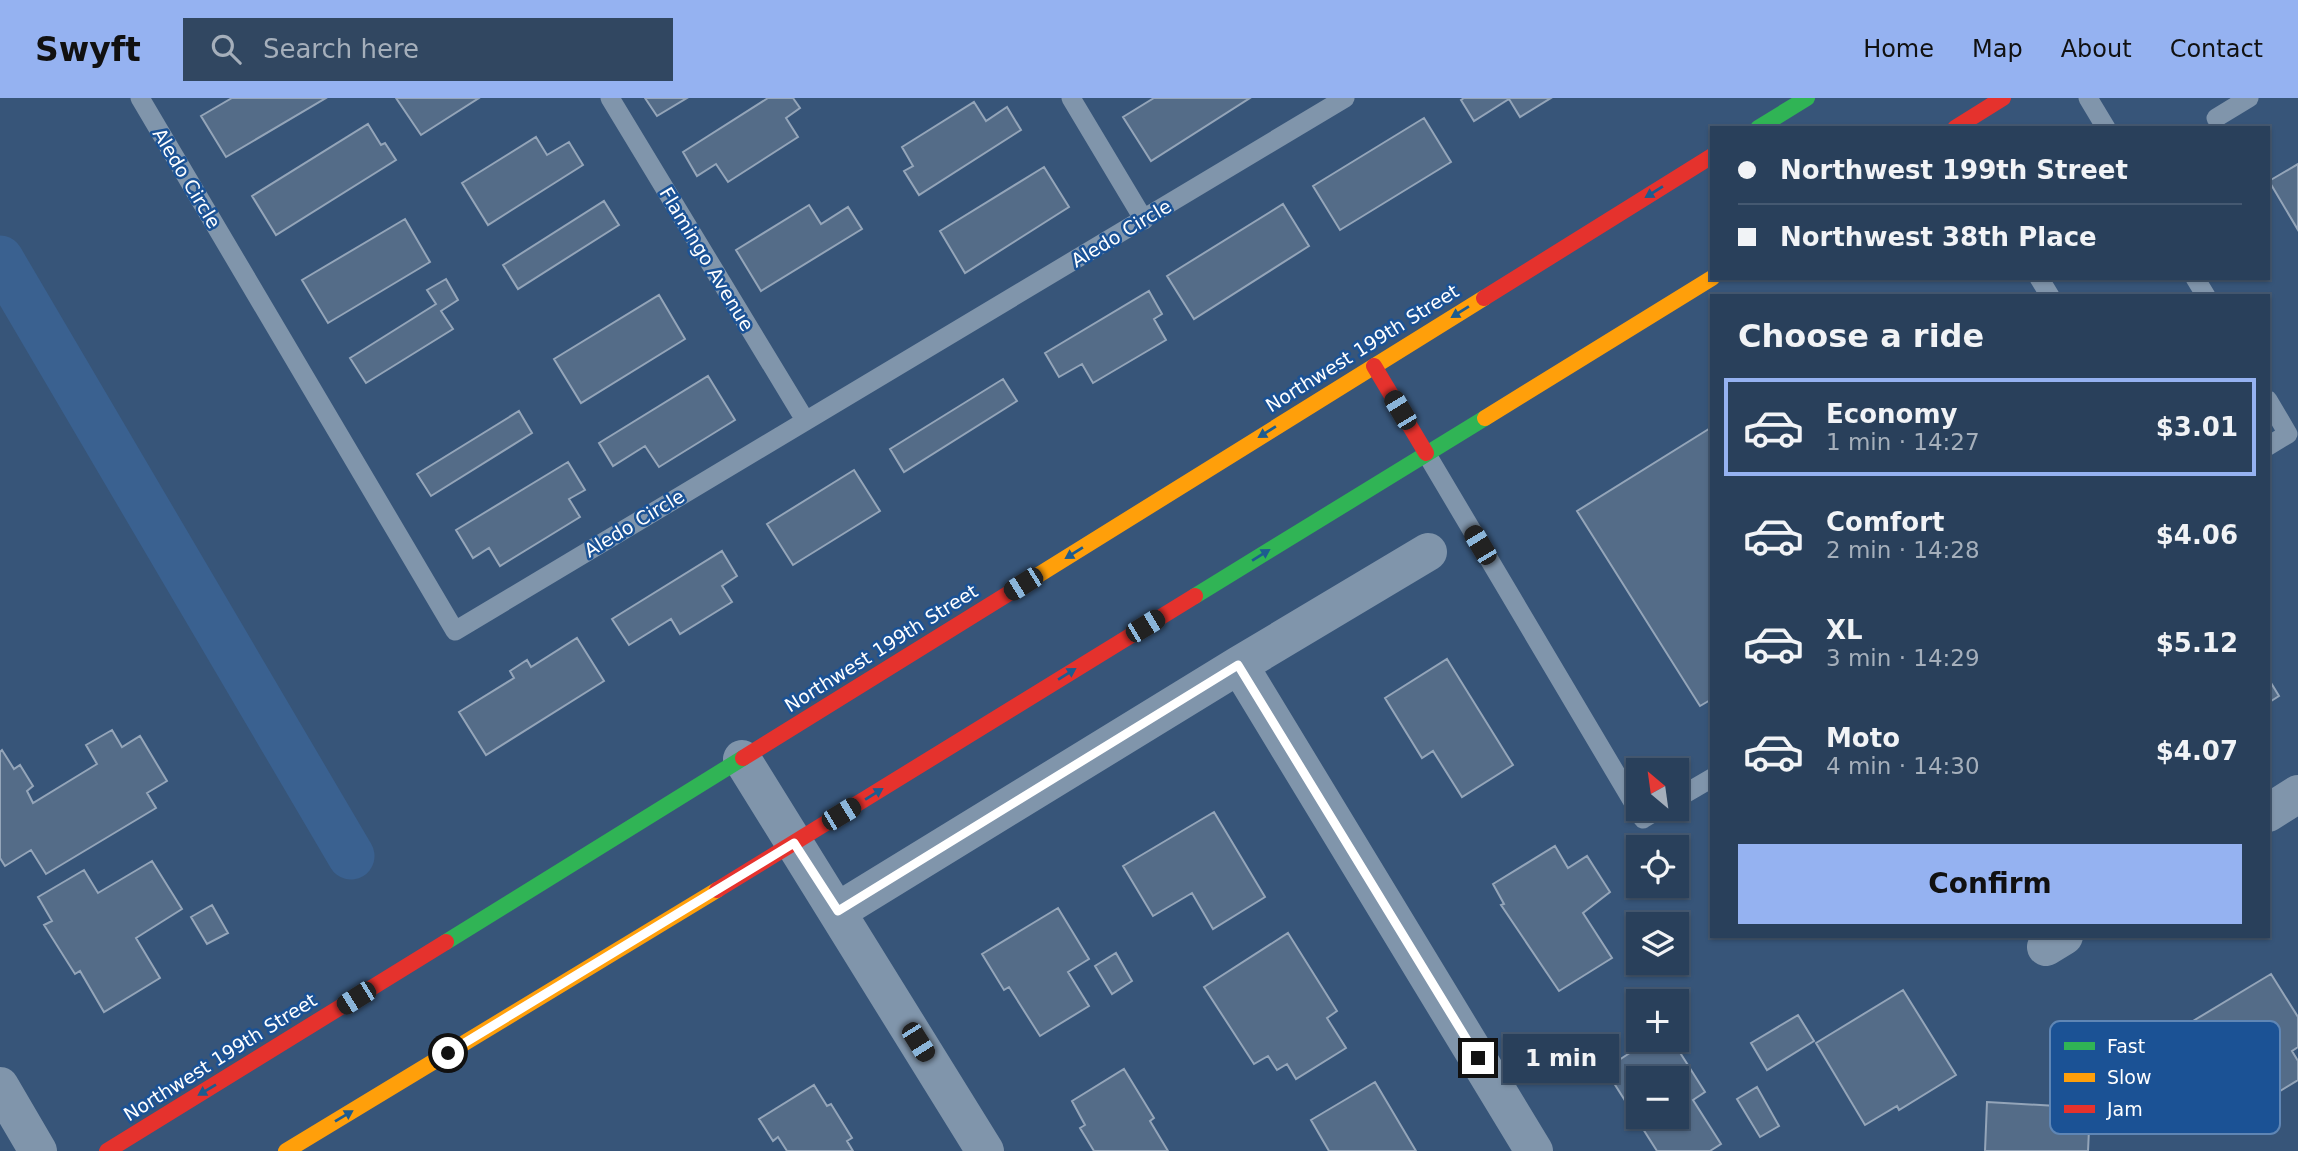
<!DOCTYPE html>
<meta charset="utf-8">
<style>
body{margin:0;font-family:"DejaVu Sans",sans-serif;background:#314761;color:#f1f3f6;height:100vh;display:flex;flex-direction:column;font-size:26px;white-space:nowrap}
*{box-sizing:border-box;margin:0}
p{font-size:23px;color:#a5afbb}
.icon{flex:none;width:38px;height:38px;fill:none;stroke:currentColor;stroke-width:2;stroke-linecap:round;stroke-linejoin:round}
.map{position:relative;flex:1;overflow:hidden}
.panel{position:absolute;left:1710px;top:196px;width:560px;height:644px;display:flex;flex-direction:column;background:#29405b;border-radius:0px;box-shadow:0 2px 5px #0004,0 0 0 2px #455971}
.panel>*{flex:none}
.guide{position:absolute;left:1710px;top:28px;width:560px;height:154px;border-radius:0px;box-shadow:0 2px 5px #0004,0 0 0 2px #455971;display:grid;align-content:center;height:154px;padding:0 28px;background:#29405b}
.needle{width:46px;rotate:331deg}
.buttons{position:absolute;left:1626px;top:660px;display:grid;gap:14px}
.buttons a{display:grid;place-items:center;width:63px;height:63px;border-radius:0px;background:#29405b;box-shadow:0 2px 5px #0004,0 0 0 2px #455971;font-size:35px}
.end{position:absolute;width:32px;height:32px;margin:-16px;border:9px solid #fff;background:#111;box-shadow:0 0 0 4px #111}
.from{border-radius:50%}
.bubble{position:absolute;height:49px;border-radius:0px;background:#29405b;box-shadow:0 2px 5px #0004,0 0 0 2px #455971;font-size:23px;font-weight:700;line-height:49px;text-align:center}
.car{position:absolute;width:21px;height:42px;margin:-21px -10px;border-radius:9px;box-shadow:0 0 5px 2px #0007;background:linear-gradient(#222 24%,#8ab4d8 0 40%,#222 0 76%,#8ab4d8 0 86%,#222 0)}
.guide b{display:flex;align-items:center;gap:24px;height:66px;font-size:26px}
.guide b+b{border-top:2px solid #455971}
.guide i{width:18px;height:18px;background:#f1f3f6}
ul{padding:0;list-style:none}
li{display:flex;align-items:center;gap:21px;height:98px;margin:0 14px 10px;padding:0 14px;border:4px solid transparent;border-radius:0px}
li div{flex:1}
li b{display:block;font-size:26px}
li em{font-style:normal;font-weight:700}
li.current{border-color:#95b2f1}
li>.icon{width:63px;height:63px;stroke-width:1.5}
h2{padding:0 28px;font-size:32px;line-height:84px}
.cta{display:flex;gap:14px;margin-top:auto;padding:14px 28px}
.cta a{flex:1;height:80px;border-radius:0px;background:#95b2f1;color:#111;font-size:28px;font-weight:700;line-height:80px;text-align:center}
header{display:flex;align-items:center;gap:42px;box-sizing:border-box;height:98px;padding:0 35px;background:#95b2f1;color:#111}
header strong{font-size:33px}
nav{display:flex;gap:38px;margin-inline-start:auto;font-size:24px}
.search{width:490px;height:63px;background:#314761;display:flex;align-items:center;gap:18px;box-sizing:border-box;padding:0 24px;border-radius:0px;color:#a5afbb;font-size:26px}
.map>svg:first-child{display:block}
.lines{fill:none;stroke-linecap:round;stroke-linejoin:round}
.canal{stroke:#3a6190;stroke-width:47}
.building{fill:#546c88;stroke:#94a5b9;stroke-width:2;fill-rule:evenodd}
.lane{stroke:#8095ab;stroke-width:19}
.street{stroke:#8095ab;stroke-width:38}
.fast{stroke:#30b455;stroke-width:16}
.slow{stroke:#ff9f0a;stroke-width:16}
.jam{stroke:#e5322d;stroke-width:16}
.oneway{fill:#1d5c8f}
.route{stroke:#fff;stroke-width:9}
.labels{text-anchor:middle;stroke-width:5;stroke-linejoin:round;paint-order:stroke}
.street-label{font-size:19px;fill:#fff;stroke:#1b5295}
.key{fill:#1b5295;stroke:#5f86b5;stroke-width:2}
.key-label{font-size:19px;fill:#fff}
</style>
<header>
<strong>Swyft</strong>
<div class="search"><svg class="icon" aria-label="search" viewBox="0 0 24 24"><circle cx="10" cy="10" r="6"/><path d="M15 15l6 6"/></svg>Search here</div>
<nav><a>Home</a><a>Map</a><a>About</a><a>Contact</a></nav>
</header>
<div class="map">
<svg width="2298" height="1053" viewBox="0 0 2298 1053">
<rect width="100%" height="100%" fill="#375579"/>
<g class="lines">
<!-- canal -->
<path class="canal" d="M 0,161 L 351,758"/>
</g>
<!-- building -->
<path class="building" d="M 232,0 L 326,0 L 226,59 L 201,18 Z
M 396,0 L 479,0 L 421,37 Z
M 645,0 L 687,0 L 657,18 Z
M 768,0 L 793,0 L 800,10 L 786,20 L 798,39 L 728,84 L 716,66 L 697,78 L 683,54 Z
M 1154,0 L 1250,0 L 1151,63 L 1123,19 Z
M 1464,0 L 1551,0 L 1520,19 L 1509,1 L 1474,23 L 1461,2 Z
M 974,4 L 986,23 L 1007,9 L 1021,32 L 919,97 L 904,73 L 913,68 L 902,49 Z
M 1424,20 L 1451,64 L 1340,132 L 1313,88 Z
M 368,26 L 381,47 L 385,45 L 396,62 L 276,137 L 252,98 Z
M 536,39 L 547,57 L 569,44 L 583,67 L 488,127 L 462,85 Z
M 2298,66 L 2298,132 L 2269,83 Z
M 1044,69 L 1069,109 L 965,175 L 940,133 Z
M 604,103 L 619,127 L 518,191 L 503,167 Z
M 1283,106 L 1309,148 L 1194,221 L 1167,178 Z
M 809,107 L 821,126 L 848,109 L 862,131 L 761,193 L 736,152 Z
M 405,121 L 430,164 L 328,225 L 302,182 Z
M 446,181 L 458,202 L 441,213 L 453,231 L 366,285 L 350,260 L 436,206 L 427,192 Z
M 1149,193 L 1162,216 L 1154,221 L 1166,242 L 1093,285 L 1082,266 L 1059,279 L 1045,255 Z
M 659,197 L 685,241 L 581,305 L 554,261 Z
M 708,278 L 735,322 L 659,369 L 645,348 L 613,368 L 599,345 Z
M 1003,281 L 1017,303 L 904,374 L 890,351 Z
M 519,313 L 532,335 L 431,398 L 417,376 Z
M 1712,329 L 1712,601 L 1700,608 L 1577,413 Z
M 568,364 L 585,392 L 569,401 L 580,419 L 500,468 L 489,450 L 473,460 L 456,432 Z
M 854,372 L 880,413 L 793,467 L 767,426 Z
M 722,453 L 737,478 L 722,488 L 732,504 L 680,536 L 671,521 L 629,547 L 612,521 Z
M 577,540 L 604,583 L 486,657 L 459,614 L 514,580 L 510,573 L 527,562 L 531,569 Z
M 1447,561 L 1513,667 L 1462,699 L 1433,653 L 1422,660 L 1385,600 Z
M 2268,580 L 2279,598 L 2268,605 Z
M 112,632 L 122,649 L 140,638 L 167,683 L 147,695 L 156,710 L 46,776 L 31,752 L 5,768 L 0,760 L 0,654 L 2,652 L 14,671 L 20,667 L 33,688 L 27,693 L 33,705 L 97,666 L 86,647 Z
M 1214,714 L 1265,799 L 1213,831 L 1192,795 L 1153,818 L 1123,768 Z
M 1555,748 L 1568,770 L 1587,758 L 1610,794 L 1583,815 L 1612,860 L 1559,893 L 1501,807 L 1504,806 L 1493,786 Z
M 152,763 L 182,811 L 136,840 L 160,880 L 104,914 L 80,873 L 75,876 L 44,827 L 52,823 L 38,799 L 84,772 L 98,795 Z
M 212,807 L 228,835 L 207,846 L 191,819 Z
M 1058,810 L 1089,861 L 1068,874 L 1089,908 L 1040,938 L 1009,889 L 1004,892 L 982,856 Z
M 1288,835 L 1337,913 L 1327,920 L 1346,950 L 1296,981 L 1287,966 L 1277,972 L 1268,958 L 1254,966 L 1204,889 Z
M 1116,855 L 1132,883 L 1112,896 L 1095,868 Z
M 2271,876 L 2298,919 L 2298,949 L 2292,953 L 2298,963 L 2298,982 L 2256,1008 L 2241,984 L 2229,991 L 2188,926 Z
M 1903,892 L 1956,977 L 1899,1012 L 1897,1008 L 1865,1027 L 1816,945 Z
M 1798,917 L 1814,943 L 1767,972 L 1751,945 Z
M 1650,942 L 1672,942 L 1705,994 L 1693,1002 L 1721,1046 L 1710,1053 L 1657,1053 L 1605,971 ZM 1638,980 L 1676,980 L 1676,1018 L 1638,1018 Z
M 1124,971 L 1154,1020 L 1150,1023 L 1168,1053 L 1094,1053 L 1080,1030 L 1085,1027 L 1072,1003 Z
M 1375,984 L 1416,1053 L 1329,1053 L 1311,1022 Z
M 814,987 L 827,1008 L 831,1006 L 852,1040 L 847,1043 L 853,1053 L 787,1053 L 778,1039 L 773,1043 L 759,1021 Z
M 1757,989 L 1779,1028 L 1760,1039 L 1737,1001 Z
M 1987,1004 L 2090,1010 L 2088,1053 L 1985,1053 Z"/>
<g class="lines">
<!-- lane -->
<path class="lane" d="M 140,0 L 455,533 L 1345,0
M 610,0 L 805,322
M 1071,0 L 1144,122
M 2088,0 L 2106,30
M 2216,20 L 2249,0
M 2039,180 L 2050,198
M 2195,180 L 2206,198
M 2268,302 L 2288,336 L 2268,348
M 1426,355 L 1643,721 L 1661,710
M 1676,701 L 1712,680"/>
<!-- street -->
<path class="street" d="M 1239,567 L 1534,1053
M 742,661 L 985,1053
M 2268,715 L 2298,696
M 838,813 L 1239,567 L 1428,454
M 2046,849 L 2064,838
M 0,988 L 38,1053"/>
<!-- fast -->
<path class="fast" d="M 1758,30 L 1807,0
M 1195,498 L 1485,320
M 446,844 L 743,660"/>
<!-- slow -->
<path class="slow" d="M 1485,320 L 1712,180
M 1032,481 L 1484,200
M 286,1053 L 717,792"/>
<!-- jam -->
<path class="jam" d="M 1955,30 L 2003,0
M 1484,200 L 1712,58
M 1374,268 L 1426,355
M 743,660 L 1032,481
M 717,792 L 1195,498
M 107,1053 L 446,844"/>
</g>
<!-- one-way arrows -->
<defs><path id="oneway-solid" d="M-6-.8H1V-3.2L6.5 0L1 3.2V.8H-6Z" transform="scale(1.75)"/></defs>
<g class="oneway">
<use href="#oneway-solid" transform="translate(1654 94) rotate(148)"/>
<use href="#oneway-solid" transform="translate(1460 214) rotate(148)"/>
<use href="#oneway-solid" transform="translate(1267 334) rotate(148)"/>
<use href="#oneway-solid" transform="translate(1074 455) rotate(148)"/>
<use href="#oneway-solid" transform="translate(1261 457) rotate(-32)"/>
<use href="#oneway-solid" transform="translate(1067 576) rotate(-32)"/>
<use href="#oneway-solid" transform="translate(874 696) rotate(-32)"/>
<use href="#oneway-solid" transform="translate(207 992) rotate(149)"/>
<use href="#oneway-solid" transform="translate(344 1018) rotate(-31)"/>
</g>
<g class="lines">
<!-- route -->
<path class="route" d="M 448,955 L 794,745 L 838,813 L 1238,567 L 1478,960"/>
</g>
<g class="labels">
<!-- street labels -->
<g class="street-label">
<text transform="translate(187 80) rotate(59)" y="7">Aledo Circle</text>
<text transform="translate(1121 135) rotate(-31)" y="7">Aledo Circle</text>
<text transform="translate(707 161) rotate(59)" y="7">Flamingo Avenue</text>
<text transform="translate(1362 250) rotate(-32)" y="7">Northwest 199th Street</text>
<text transform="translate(634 425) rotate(-31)" y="7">Aledo Circle</text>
<text transform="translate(881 550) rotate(-32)" y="7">Northwest 199th Street</text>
<text transform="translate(220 959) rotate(-32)" y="7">Northwest 199th Street</text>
</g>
</g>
<!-- legend -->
<rect x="2050" y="923" width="230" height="113" rx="10" class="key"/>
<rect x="2064" y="944" width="31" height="8" fill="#30b455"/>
<rect x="2064" y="975" width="31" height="9" fill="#ff9f0a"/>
<rect x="2064" y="1007" width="31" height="8" fill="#e5322d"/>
<g class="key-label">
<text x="2107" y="955">Fast</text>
<text x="2107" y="986">Slow</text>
<text x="2107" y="1018">Jam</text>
</g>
</svg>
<div class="buttons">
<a><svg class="needle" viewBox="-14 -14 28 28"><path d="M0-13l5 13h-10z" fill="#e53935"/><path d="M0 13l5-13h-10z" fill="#a5afbb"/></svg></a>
<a><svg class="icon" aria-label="locate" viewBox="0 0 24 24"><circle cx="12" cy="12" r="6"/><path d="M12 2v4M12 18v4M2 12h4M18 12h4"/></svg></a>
<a><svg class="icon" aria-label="layers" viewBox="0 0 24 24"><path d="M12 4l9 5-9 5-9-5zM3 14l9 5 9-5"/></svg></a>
<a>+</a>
<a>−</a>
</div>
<i class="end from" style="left:448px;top:955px"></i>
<i class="end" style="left:1478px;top:960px"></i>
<div class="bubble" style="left:1503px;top:936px;width:116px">1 min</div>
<i class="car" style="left:1400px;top:312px;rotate:329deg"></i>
<i class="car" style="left:1480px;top:447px;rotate:329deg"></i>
<i class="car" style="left:1023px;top:486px;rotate:238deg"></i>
<i class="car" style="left:1145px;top:528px;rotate:59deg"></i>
<i class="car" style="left:841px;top:716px;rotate:59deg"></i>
<i class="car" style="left:356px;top:900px;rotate:238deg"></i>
<i class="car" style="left:918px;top:944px;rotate:148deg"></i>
<div class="guide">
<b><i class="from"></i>Northwest 199th Street</b>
<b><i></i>Northwest 38th Place</b>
</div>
<section class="panel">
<h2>Choose a ride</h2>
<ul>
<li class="current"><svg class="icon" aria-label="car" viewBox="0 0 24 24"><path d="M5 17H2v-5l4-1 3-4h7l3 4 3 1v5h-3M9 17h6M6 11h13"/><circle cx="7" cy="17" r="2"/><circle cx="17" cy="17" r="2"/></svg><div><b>Economy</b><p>1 min · 14:27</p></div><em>$3.01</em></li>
<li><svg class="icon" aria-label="car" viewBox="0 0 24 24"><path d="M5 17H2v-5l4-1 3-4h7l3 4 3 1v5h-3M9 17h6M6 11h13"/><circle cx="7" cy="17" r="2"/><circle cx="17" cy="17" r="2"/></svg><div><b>Comfort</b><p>2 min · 14:28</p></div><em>$4.06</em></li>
<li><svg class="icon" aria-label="car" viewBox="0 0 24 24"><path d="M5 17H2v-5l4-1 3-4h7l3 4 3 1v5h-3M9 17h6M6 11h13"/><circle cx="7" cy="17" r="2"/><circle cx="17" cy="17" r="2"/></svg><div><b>XL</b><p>3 min · 14:29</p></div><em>$5.12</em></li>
<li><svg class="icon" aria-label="car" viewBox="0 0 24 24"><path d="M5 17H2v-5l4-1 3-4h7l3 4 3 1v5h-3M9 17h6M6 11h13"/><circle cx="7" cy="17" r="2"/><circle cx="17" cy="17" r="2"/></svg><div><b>Moto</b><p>4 min · 14:30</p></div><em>$4.07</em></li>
</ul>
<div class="cta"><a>Confirm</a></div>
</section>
</div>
